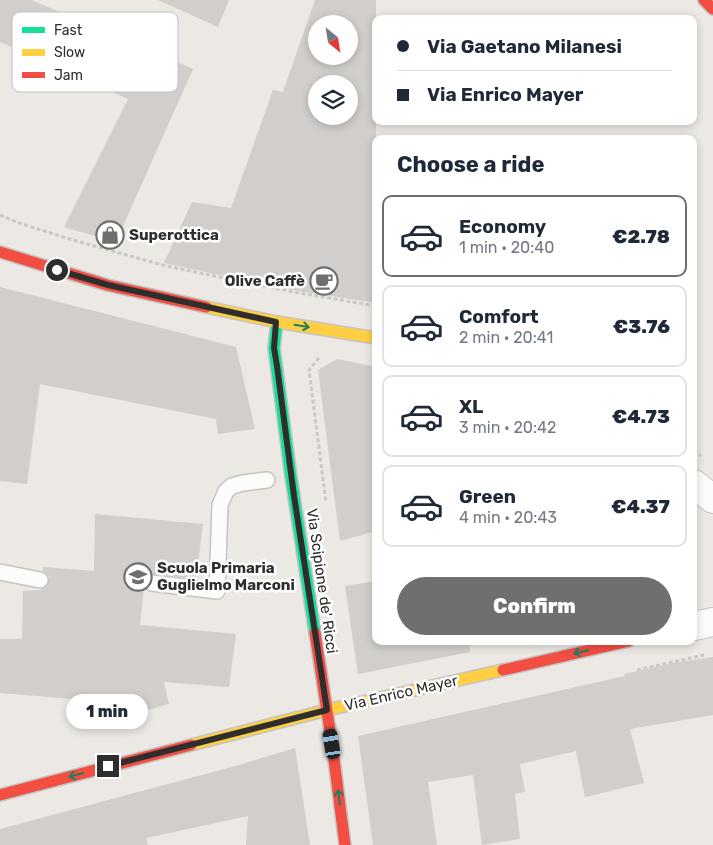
<!DOCTYPE html>
<meta charset="utf-8">
<style>
body{margin:0;font-family:Rubik,sans-serif;background:#f2f2f3;color:#1f2937;height:100vh;display:flex;flex-direction:column;font-size:19px;white-space:nowrap}
*{box-sizing:border-box;margin:0}
p{font-size:16px;color:#747a83}
.icon{flex:none;width:28px;height:28px;fill:none;stroke:currentColor;stroke-width:2;stroke-linecap:round;stroke-linejoin:round}
.map{position:relative;flex:1;overflow:hidden}
.sheet{position:absolute;left:372px;top:135px;width:325px;height:510px;display:flex;flex-direction:column;background:#fff;border-radius:10px;box-shadow:0 2px 8px #0003}
.sheet>*{flex:none}
.guide{position:absolute;left:372px;top:15px;width:325px;height:110px;border-radius:10px;box-shadow:0 2px 8px #0003;display:grid;align-content:center;height:110px;padding:0 25px;background:#fff}
.needle{width:32px;rotate:150deg}
.tools{position:absolute;left:308px;top:15px;display:grid;gap:10px}
.tools a{display:grid;place-items:center;width:50px;height:50px;border-radius:50%;background:#fff;box-shadow:0 2px 8px #0003;font-size:25px}
.end{position:absolute;width:22px;height:22px;margin:-11px;border:6px solid #2e2e2e;background:#fff;box-shadow:0 0 0 2px #fff}
.from{border-radius:50%}
.bubble{position:absolute;height:35px;border-radius:18px;background:#fff;box-shadow:0 2px 8px #0003;font-size:16px;font-weight:800;line-height:35px;text-align:center}
.car{position:absolute;width:15px;height:30px;margin:-15px -8px;border-radius:6px;box-shadow:0 0 4px 1px #0007;background:linear-gradient(#222 24%,#8ab4d8 0 40%,#222 0 76%,#8ab4d8 0 86%,#222 0)}
.guide b{display:flex;align-items:center;gap:18px;height:48px;font-size:19px}
.guide b+b{border-top:1px solid #e0e1e3}
.guide i{width:12px;height:12px;background:#1f2937}
ul{padding:0;list-style:none}
li{display:flex;align-items:center;gap:15px;height:82px;margin:0 10px 8px;padding:0 15px;border:2px solid #e0e1e3;border-radius:10px}
li div{flex:1}
li b{display:block;font-size:19px}
li em{font-style:normal;font-weight:800}
li.current{border-color:#706f6e}
li>.icon{width:45px;height:45px;stroke-width:1.5}
h2{padding:0 25px;font-size:22px;line-height:60px}
.cta{display:flex;gap:10px;margin-top:auto;padding:10px 25px}
.cta a{flex:1;height:58px;border-radius:30px;background:#706f6e;color:#fff;font-size:20px;font-weight:800;line-height:58px;text-align:center}
.map>svg:first-child{display:block}
.building{fill:#d1cecb;fill-rule:evenodd}
.lines{fill:none;stroke-linecap:round;stroke-linejoin:round}
.lane-casing{stroke:#c5c4c5;stroke-width:18}
.street-casing{stroke:#c5c4c5;stroke-width:30}
.fast-casing{stroke:#c5c4c5;stroke-width:14}
.slow-casing{stroke:#c5c4c5;stroke-width:14}
.jam-casing{stroke:#c5c4c5;stroke-width:14}
.path{stroke:#c9c9c8;stroke-width:3;stroke-dasharray:4 2.5;stroke-linecap:butt}
.lane{stroke:#fcfcfb;stroke-width:15}
.street{stroke:#fcfcfb;stroke-width:28}
.fast{stroke:#16e098;stroke-width:11}
.slow{stroke:#ffcf43;stroke-width:11}
.jam{stroke:#f24e42;stroke-width:11}
.oneway{stroke:#237e5e}
.route{stroke:#2e2e2e;stroke-width:6}
.labels{text-anchor:middle;stroke-width:5;stroke-linejoin:round;paint-order:stroke}
.poi-label{font-size:15px;font-weight:bold;fill:#2e2e2e;stroke:#fff;text-anchor:start}
.street-label{font-size:15px;fill:#2e2e2e;stroke:#fff}
.key{fill:#fff;stroke:#c0c0c0;stroke-width:1}
.key-label{font-size:14px;fill:#2e2e2e}
</style>
<div class="map">
<svg width="713" height="845" viewBox="0 0 713 845">
<rect width="100%" height="100%" fill="#ece8e4"/>
<!-- building -->
<path class="building" d="M 0,0 L 31,0 L 150,50 L 193,69 L 116,242 L 64,227 L 128,99 L 0,42 Z
M 158,0 L 229,0 L 218,27 Z
M 315,0 L 376,0 L 376,303 L 274,287 L 164,263 L 192,202 L 231,208 L 273,90 L 283,92 ZM 316,24 L 349,24 L 349,56 L 316,56 ZM 316,84 L 349,84 L 349,116 L 316,116 Z
M 0,287 L 236,347 L 255,429 L 218,434 L 216,419 L 40,384 L 27,484 L 0,481 Z
M 337,359 L 376,367 L 376,531 L 340,541 L 318,370 Z
M 95,514 L 203,524 L 196,579 L 145,573 L 143,582 L 144,587 L 140,625 L 236,634 L 229,687 L 164,682 L 169,704 L 94,725 L 86,700 L 0,693 L 0,639 L 22,639 L 23,591 L 41,590 L 47,586 L 49,577 L 43,571 L 43,567 L 94,571 Z
M 376,581 L 376,641 L 469,641 L 470,652 L 358,674 L 345,586 Z
M 713,657 L 713,715 L 630,729 L 644,783 L 585,797 L 576,751 L 520,764 L 525,792 L 515,794 L 520,839 L 482,845 L 473,775 L 428,782 L 437,845 L 373,845 L 358,736 L 625,676 L 624,674 L 679,662 Z
M 295,748 L 310,845 L 246,845 L 248,816 L 146,838 L 148,845 L 0,845 L 0,829 L 239,765 Z"/>
<g class="lines">
<!-- lane casing -->
<g class="lane-casing">
<path id="lane" d="M 0,572 L 40,580
M 152,583 L 217,591 L 220,505 L 226,491 L 232,486 L 243,483 L 267,480"/>
</g>
<!-- street casing -->
<g class="street-casing">
<path id="street" d="M 694,484 L 713,499
M 694,626 L 713,622"/>
</g>
<!-- fast casing -->
<g class="fast-casing">
<path id="fast" d="M 277,322 L 274,348 L 291,477 L 315,633"/>
</g>
<!-- slow casing -->
<g class="slow-casing">
<path id="slow" d="M 206,307 L 277,322 L 376,338
M 191,745 L 327,710 L 503,670"/>
</g>
<!-- jam casing -->
<g class="jam-casing">
<path id="jam" d="M 704,0 L 713,9
M 0,252 L 107,285 L 206,307
M 315,633 L 332,744 L 345,845
M 503,670 L 629,641
M 0,795 L 191,745"/>
</g>
<!-- path -->
<path class="path" d="M 0,215 L 19,223 L 73,240 L 166,266 L 288,291 L 376,306
M 319,358 L 309,370 L 326,502
M 694,450 L 701,456
M 637,670 L 704,655"/>
<!-- lane -->
<use href="#lane" class="lane"/>
<!-- street -->
<use href="#street" class="street"/>
<!-- fast -->
<use href="#fast" class="fast"/>
<!-- slow -->
<use href="#slow" class="slow"/>
<!-- jam -->
<use href="#jam" class="jam"/>
</g>
<!-- one-way arrows -->
<defs><path id="oneway-shaft" d="M-6 0H5M1.5-3L5.5 0L1.5 3" fill="none" stroke-width="1.6" stroke-linecap="round" stroke-linejoin="round" transform="scale(1.25)"/></defs>
<g class="oneway">
<use href="#oneway-shaft" transform="translate(302 326) rotate(9)"/>
<use href="#oneway-shaft" transform="translate(581 652) rotate(167)"/>
<use href="#oneway-shaft" transform="translate(76 775) rotate(165)"/>
<use href="#oneway-shaft" transform="translate(339 797) rotate(-97)"/>
</g>
<g class="lines">
<!-- route -->
<path class="route" d="M 57,270 L 108,285 L 276,322 L 274,348 L 277,366 L 294,496 L 327,710 L 108,766"/>
</g>
<!-- icons -->
<defs>
<g id="shop-ring" transform="scale(1.4375)"><circle r="9.5" fill="#fff" stroke="#706f6e" stroke-width="1.5"/><path d="M-5-2.5h2.3a2.7 3.5 0 0 1 5.4 0H5L5.5 6h-11ZM-1.5-2.5h3a1.5 2.3 0 0 0-3 0Z" fill="#706f6e"/></g>
<g id="cafe-ring" transform="scale(1.4375)"><circle r="9.5" fill="#fff" stroke="#706f6e" stroke-width="1.5"/><path d="M-5.5-4.5H6V0H3Q3 3.5 0 3.5H-2.5Q-5.5 3.5-5.5 0ZM3-3.2v2h1.7v-2ZM-6 4.5H4V6H-6Z" fill="#706f6e"/></g>
<g id="school-ring" transform="scale(1.4375)"><circle r="9.5" fill="#fff" stroke="#706f6e" stroke-width="1.5"/><path d="M0-5L7-2L0 1L-7-2ZM-4 1L0 2.5L4 1V4Q0 6-4 4Z" fill="#706f6e"/></g>
</defs>
<g fill-rule="evenodd">
<use href="#shop-ring" x="110" y="235"/>
<use href="#cafe-ring" x="324" y="281"/>
<use href="#school-ring" x="138" y="577"/>
</g>
<g class="labels">
<!-- poi labels -->
<g class="poi-label">
<text x="129" y="240">Superottica</text>
<text x="305" y="286" text-anchor="end">Olive Caffè</text>
<text x="157" y="573">Scuola Primaria<tspan x="157" dy="17">Guglielmo Marconi</tspan></text>
</g>
<!-- street labels -->
<g class="street-label">
<text transform="translate(322 581) rotate(82)" y="5">Via Scipione de' Ricci</text>
<text transform="translate(401 693) rotate(-13)" y="5">Via Enrico Mayer</text>
</g>
</g>
<!-- legend -->
<rect x="12" y="12" width="166" height="80" rx="8" class="key"/>
<rect x="22" y="27" width="23" height="6" fill="#16e098"/>
<rect x="22" y="49" width="23" height="7" fill="#ffcf43"/>
<rect x="22" y="72" width="23" height="6" fill="#f24e42"/>
<g class="key-label">
<text x="54" y="35">Fast</text>
<text x="54" y="57">Slow</text>
<text x="54" y="80">Jam</text>
</g>
</svg>
<div class="tools">
<a><svg class="needle" viewBox="-14 -14 28 28"><path d="M0-13l5 13h-10z" fill="#e53935"/><path d="M0 13l5-13h-10z" fill="#747a83"/></svg></a>
<a><svg class="icon" aria-label="layers" viewBox="0 0 24 24"><path d="M12 4l9 5-9 5-9-5zM3 14l9 5 9-5"/></svg></a>
</div>
<i class="end from" style="left:57px;top:270px"></i>
<i class="end" style="left:108px;top:766px"></i>
<div class="bubble" style="left:66px;top:694px;width:82px">1 min</div>
<i class="car" style="left:332px;top:744px;rotate:351deg"></i>
<div class="guide">
<b><i class="from"></i>Via Gaetano Milanesi</b>
<b><i></i>Via Enrico Mayer</b>
</div>
<section class="sheet">
<h2>Choose a ride</h2>
<ul>
<li class="current"><svg class="icon" aria-label="car" viewBox="0 0 24 24"><path d="M5 17H2v-5l4-1 3-4h7l3 4 3 1v5h-3M9 17h6M6 11h13"/><circle cx="7" cy="17" r="2"/><circle cx="17" cy="17" r="2"/></svg><div><b>Economy</b><p>1 min · 20:40</p></div><em>€2.78</em></li>
<li><svg class="icon" aria-label="car" viewBox="0 0 24 24"><path d="M5 17H2v-5l4-1 3-4h7l3 4 3 1v5h-3M9 17h6M6 11h13"/><circle cx="7" cy="17" r="2"/><circle cx="17" cy="17" r="2"/></svg><div><b>Comfort</b><p>2 min · 20:41</p></div><em>€3.76</em></li>
<li><svg class="icon" aria-label="car" viewBox="0 0 24 24"><path d="M5 17H2v-5l4-1 3-4h7l3 4 3 1v5h-3M9 17h6M6 11h13"/><circle cx="7" cy="17" r="2"/><circle cx="17" cy="17" r="2"/></svg><div><b>XL</b><p>3 min · 20:42</p></div><em>€4.73</em></li>
<li><svg class="icon" aria-label="car" viewBox="0 0 24 24"><path d="M5 17H2v-5l4-1 3-4h7l3 4 3 1v5h-3M9 17h6M6 11h13"/><circle cx="7" cy="17" r="2"/><circle cx="17" cy="17" r="2"/></svg><div><b>Green</b><p>4 min · 20:43</p></div><em>€4.37</em></li>
</ul>
<div class="cta"><a>Confirm</a></div>
</section>
</div>
